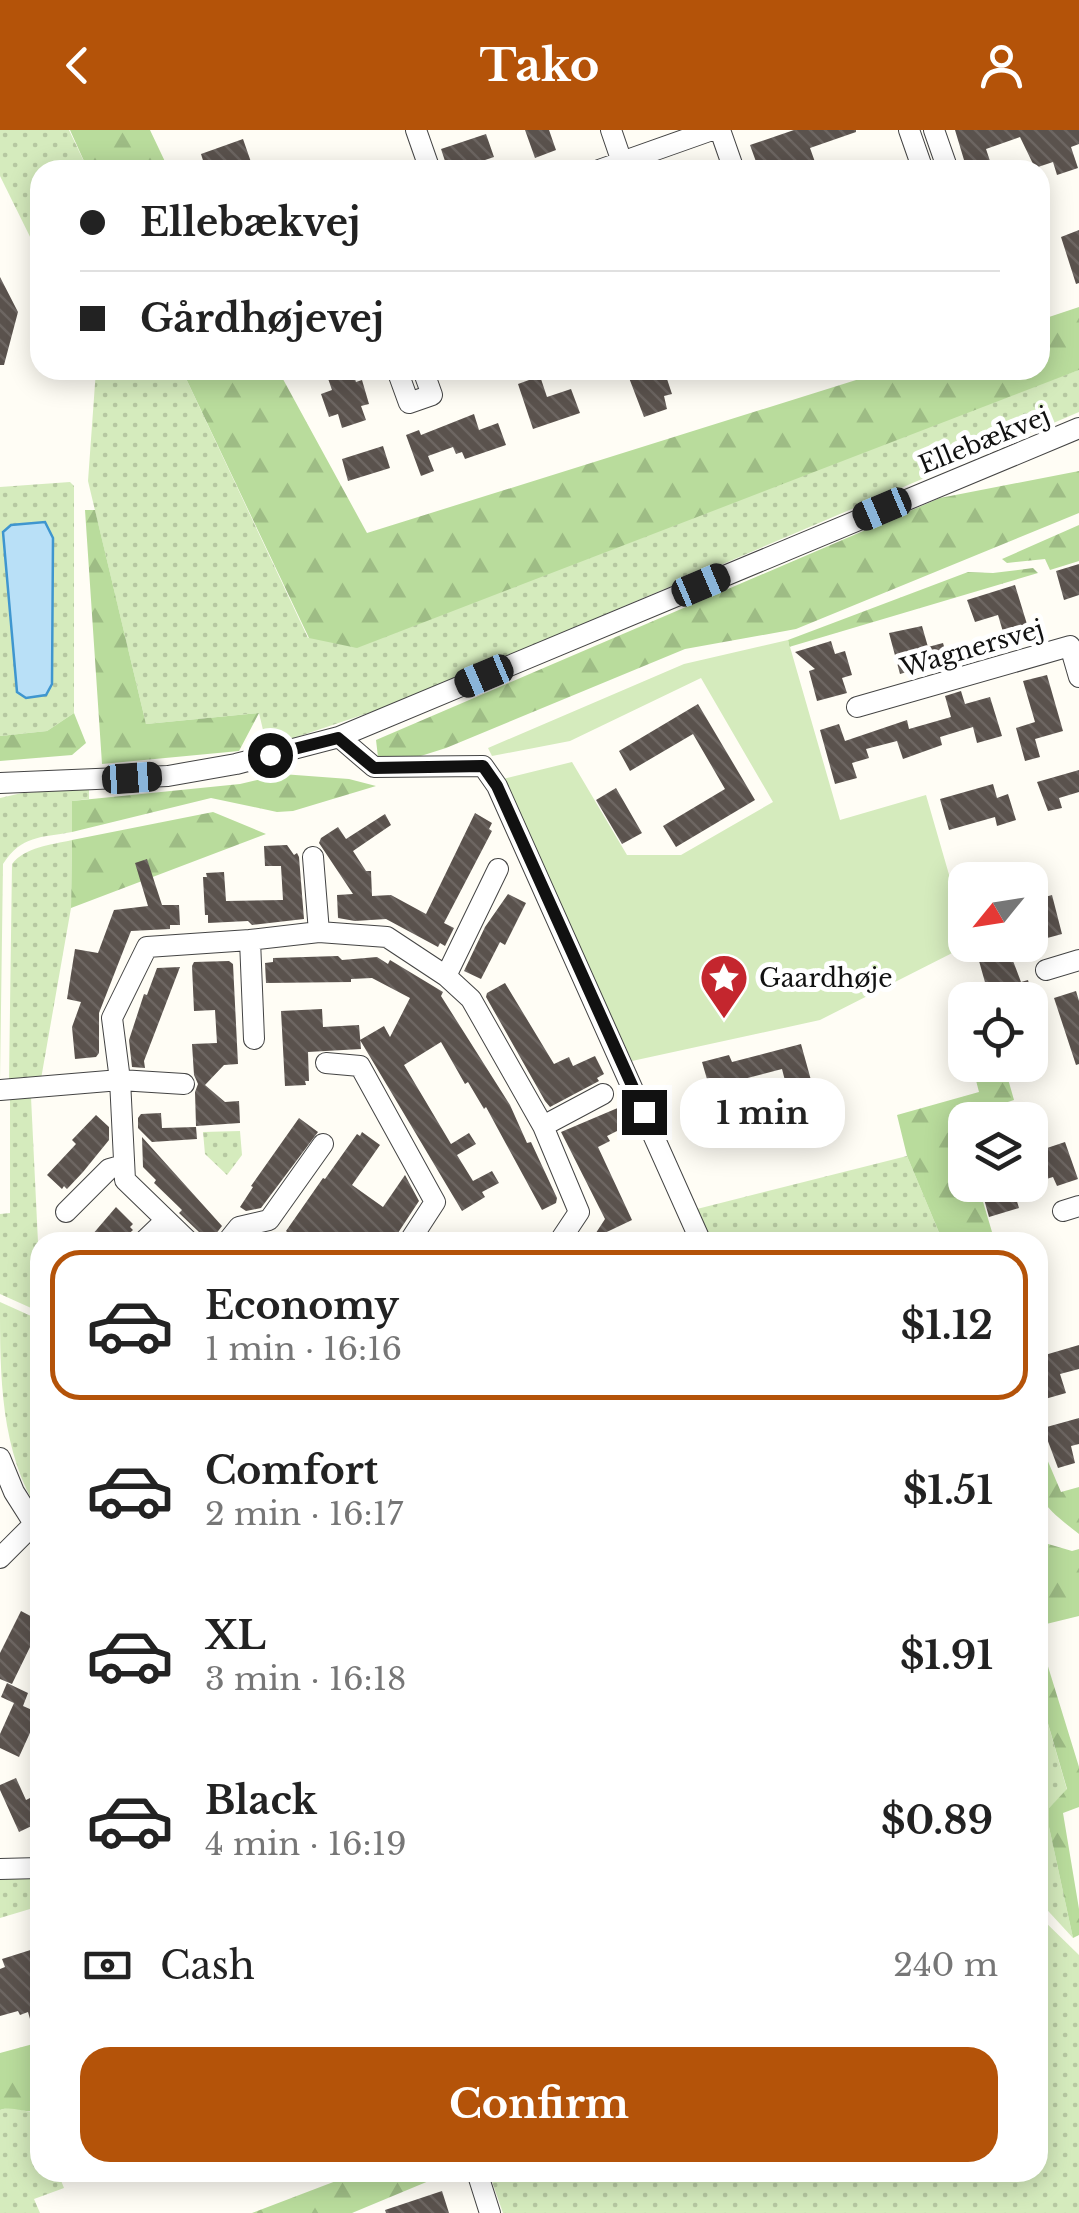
<!DOCTYPE html>
<meta charset="utf-8">
<style>
body{margin:0;font-family:"Libre Baskerville",serif;background:#f6f6f6;color:#222;height:100vh;display:flex;flex-direction:column;font-size:38px;white-space:nowrap}
*{box-sizing:border-box;margin:0}
p{font-size:32px;color:#767676}
.icon{flex:none;width:55px;height:55px;fill:none;stroke:currentColor;stroke-width:2;stroke-linecap:round;stroke-linejoin:round}
.map{position:relative;flex:1;overflow:hidden}
.details{position:absolute;left:30px;top:1102px;width:1018px;height:950px;display:flex;flex-direction:column;background:#fff;border-radius:30px;box-shadow:0 5px 25px #0003}
.details>*{flex:none}
.banner{position:absolute;left:30px;top:30px;width:1020px;height:220px;border-radius:30px;box-shadow:0 5px 25px #0003;display:grid;align-content:center;height:220px;padding:0 50px;background:#fff}
.needle{width:65px;rotate:240deg}
.controls{position:absolute;left:948px;top:732px;display:grid;gap:20px}
.controls a{display:grid;place-items:center;width:100px;height:100px;border-radius:20px;background:#fff;box-shadow:0 5px 25px #0003;font-size:50px}
.end{position:absolute;width:45px;height:45px;margin:-22px;border:12px solid #111;background:#fff;box-shadow:0 0 0 5px #fff}
.from{border-radius:50%}
.bubble{position:absolute;height:70px;border-radius:30px;background:#fff;box-shadow:0 5px 25px #0003;font-size:32px;font-weight:700;line-height:70px;text-align:center}
.car{position:absolute;width:30px;height:60px;margin:-30px -15px;border-radius:12px;box-shadow:0 0 8px 2px #0007;background:linear-gradient(#222 24%,#8ab4d8 0 40%,#222 0 76%,#8ab4d8 0 86%,#222 0)}
.banner b{display:flex;align-items:center;gap:35px;height:95px;font-size:38px}
.banner b+b{border-top:2px solid #e0e0e0}
.banner i{width:25px;height:25px;background:#222}
ul{padding:18px 0 0;list-style:none}
li{display:flex;align-items:center;gap:30px;height:150px;margin:0 20px 15px;padding:0 30px;border:5px solid transparent;border-radius:30px}
li div{flex:1}
li b{display:block;font-size:38px}
li em{font-style:normal;font-weight:700}
li.active{border-color:#b45309}
li>.icon{width:90px;height:90px;stroke-width:1.5}
.pay{display:flex;align-items:center;gap:25px;height:110px;padding:0 50px;font-size:38px}
.pay p{margin-inline-start:auto}
.cta{display:flex;gap:20px;margin-top:auto;padding:20px 50px}
.cta a{flex:1;height:115px;border-radius:30px;background:#b45309;color:#fff;font-size:40px;font-weight:700;line-height:115px;text-align:center}
header{display:flex;justify-content:space-between;align-items:center;height:130px;padding:0 50px;background:#b45309;color:#fff;font-size:45px;font-weight:700}
.map>svg:first-child{display:block}
.grass{fill:url(#grass-dots)}
.forest{fill:url(#forest-firs)}
.garden{fill:#d5ebbd}
.water{fill:#b9e0f7;stroke:#3f96cf;stroke-width:2.5}
.building{fill:url(#building-back-hatch)}
.lines{fill:none;stroke-linecap:round;stroke-linejoin:round}
.minor-casing{stroke:#444;stroke-width:22}
.minor{stroke:#fff;stroke-width:20}
.route{stroke:#111;stroke-width:12}
.labels{text-anchor:middle;stroke-width:10;stroke-linejoin:round;paint-order:stroke}
.street-label{font-size:25px;fill:#111;stroke:#fff}
.poi-label{font-size:25px;fill:#111;stroke:#fff;text-anchor:start}
</style>
<header><svg class="icon" aria-label="back" viewBox="0 0 24 24"><path d="M15 5l-7 7 7 7"/></svg>Tako<svg class="icon" aria-label="person" viewBox="0 0 24 24"><circle cx="12" cy="8" r="4"/><path d="M4 21q1-7 8-7t8 7"/></svg></header>
<div class="map">
<svg width="1079" height="2083" viewBox="0 0 1079 2083">
<defs>
<pattern id="grass-dots" width="8" height="8" patternUnits="userSpaceOnUse" patternTransform="scale(2.5)"><rect width="8" height="8" fill="#d5ebbd"/><path d="M2 2h.1M6 6h.1" fill="none" stroke="#b6c8a1" stroke-width="1.8" stroke-linecap="round"/></pattern>
<pattern id="forest-firs" width="22" height="20" patternUnits="userSpaceOnUse" patternTransform="scale(2.5)"><rect width="22" height="20" fill="#b9dc9c"/><path d="M5 1l3.5 6h-7zM16 11l3.5 6h-7z" fill="#9ebc85"/></pattern>
<pattern id="building-back-hatch" width="6" height="6" patternUnits="userSpaceOnUse" patternTransform="scale(2.5)"><rect width="6" height="6" fill="#5a524d"/><path d="M-1 5l2 2M0 0l6 6M5-1l2 2" fill="none" stroke="#6d6662"/></pattern>
</defs>
<rect width="100%" height="100%" fill="#fffdf5"/>
<!-- grass -->
<path class="grass" d="M 0,0 L 69,0 L 88,40 L 40,40 L 40,127 L 0,46 Z
M 96,240 L 182,240 L 308,508 L 1079,240 L 1079,282 L 395,574 L 267,617 L 259,583 L 146,594 L 88,351 Z
M 70,352 L 74,356 L 74,583 L 47,601 L 0,606 L 0,357 Z
M 89,659 L 89,669 L 72,671 L 72,702 C 40,708 22,705 3,734 L 0,951 L 0,668 L 22,663 Z
M 72,710 L 71,778 L 41,949 L 9,950 L 12,734 C 25,717 51,715 72,710 Z
M 31,967 L 40,1154 L 40,1182 L 0,1164 L 0,1084 L 10,1083 L 10,969 Z
M 240,1001 L 242,1025 L 227,1045 L 205,1024 L 203,1002 Z
M 907,1026 L 943,1112 L 707,1112 L 693,1080 Z
M 0,1172 L 40,1190 L 40,1384 C 0,1321 0,1246 0,1172 Z
M 1038,1559 L 1067,1660 L 1049,1678 L 1049,1697 L 1073,1808 L 1038,1770 Z
M 0,1744 L 40,1744 L 40,1776 L 0,1788 Z
M 1038,1785 L 1079,1825 L 1079,2083 L 503,2083 L 489,2043 L 1038,2042 Z
M 10,1977 L 34,1983 L 40,1998 L 40,2042 L 58,2043 L 64,2058 L 34,2069 L 40,2083 L 0,2083 L 0,1980 Z"/>
<!-- forest -->
<path class="forest" d="M 70,0 L 150,0 L 169,40 L 88,40 Z
M 1079,177 L 1079,240 L 357,518 L 309,508 L 182,240 L 278,240 L 367,403 L 888,240 L 1040,240 L 1040,190 Z
M 1079,341 L 1079,383 L 796,499 L 685,519 L 446,618 L 405,631 L 378,627 L 376,610 L 940,368 Z
M 85,380 L 95,380 L 146,594 L 259,583 L 239,621 L 102,634 Z
M 1079,395 L 1079,431 L 1050,440 L 1045,429 L 1007,433 L 1002,429 Z
M 1033,438 L 1038,443 L 789,517 L 788,510 L 968,442 L 993,443 Z
M 74,583 L 86,613 L 72,625 L 0,631 L 0,606 L 47,601 Z
M 282,644 L 349,649 L 376,656 L 293,681 L 277,682 L 211,668 L 72,702 L 72,671 L 240,654 Z
M 213,682 L 266,704 L 71,778 L 72,710 Z
M 972,935 L 1004,935 L 1014,970 L 959,988 L 965,1009 L 965,1055 L 978,1055 L 995,1112 L 943,1112 L 907,1026 L 897,985 L 979,962 Z
M 1038,1308 L 1061,1362 L 1079,1357 L 1079,1404 C 1031,1367 1037,1367 1038,1308 Z
M 1038,1411 L 1072,1421 L 1079,1419 L 1079,1486 L 1038,1496 Z
M 1038,1504 L 1079,1637 L 1079,1677 L 1063,1683 L 1079,1779 L 1079,1805 L 1073,1808 L 1049,1697 L 1049,1678 L 1067,1659 L 1038,1559 Z
M 33,1914 L 40,1917 L 40,1980 C 27,1985 14,1975 0,1980 L 0,1923 Z
M 357,2043 L 448,2043 L 352,2083 L 252,2083 Z"/>
<!-- garden -->
<path class="garden" d="M 788,510 L 840,690 L 926,665 L 965,800 L 965,815 L 968,815 L 820,890 L 632,931 L 503,649 L 572,632 L 627,725 L 681,725 L 773,672 L 701,548 L 570,611 L 492,626 L 488,618 L 684,534 Z"/>
<!-- water -->
<path class="water" d="M 45,392 L 53,408 L 52,554 L 46,565 L 26,568 L 17,562 L 3,402 L 11,395 Z"/>
<!-- building -->
<path class="building" d="M 525,0 L 549,0 L 556,20 L 535,28 Z
M 794,0 L 856,0 L 856,2 L 810,18 L 815,32 L 802,36 L 804,40 L 784,40 L 782,34 L 759,40 L 750,15 Z
M 955,0 L 1079,0 L 1079,14 L 1071,17 L 1078,38 L 1057,45 L 1053,32 L 1035,38 L 1020,7 L 986,19 L 993,40 L 967,40 Z
M 486,4 L 494,27 L 470,35 L 472,40 L 448,40 L 441,19 Z
M 243,9 L 251,32 L 229,40 L 206,40 L 201,24 Z
M 1079,100 L 1079,153 L 1076,154 L 1061,107 Z
M 0,147 L 18,182 L 4,235 L 0,235 Z
M 325,240 L 352,240 L 356,252 L 362,250 L 369,274 L 361,276 L 366,290 L 342,298 L 338,284 L 329,287 L 321,264 L 332,260 Z
M 626,240 L 664,240 L 672,264 L 664,266 L 667,279 L 644,287 Z
M 540,246 L 547,267 L 571,259 L 580,283 L 533,299 L 518,254 Z
M 474,284 L 479,300 L 498,293 L 506,315 L 465,329 L 462,322 L 456,324 L 453,317 L 428,326 L 434,341 L 421,346 L 406,305 L 419,300 L 421,305 Z
M 383,316 L 390,338 L 348,351 L 342,329 Z
M 1079,434 L 1079,465 L 1064,470 L 1056,441 Z
M 1015,455 L 1030,504 L 1006,512 L 998,485 L 975,492 L 967,470 Z
M 922,496 L 928,517 L 943,513 L 948,530 L 900,544 L 889,503 Z
M 831,511 L 835,524 L 845,521 L 852,545 L 842,548 L 847,563 L 817,571 L 809,541 L 815,539 L 795,522 Z
M 1047,545 L 1063,601 L 1035,609 L 1040,627 L 1025,631 L 1016,598 L 1035,592 L 1023,551 Z
M 961,561 L 965,574 L 990,567 L 1002,606 L 977,613 L 973,597 L 940,607 L 942,615 L 903,629 L 897,611 L 866,619 L 869,628 L 852,633 L 857,648 L 835,654 L 820,600 L 839,594 L 845,611 L 907,590 L 909,599 L 951,587 L 945,566 Z
M 698,574 L 755,670 L 676,717 L 663,696 L 725,659 L 693,604 L 630,641 L 619,621 Z
M 1079,640 L 1079,662 L 1059,668 L 1062,678 L 1048,681 L 1037,652 Z
M 993,654 L 997,668 L 1008,664 L 1016,690 L 997,696 L 995,687 L 949,700 L 940,669 Z
M 616,658 L 642,703 L 622,714 L 596,670 Z
M 475,683 L 492,693 L 489,699 L 492,701 L 444,793 L 454,798 L 445,816 L 440,813 L 438,817 L 386,789 L 355,791 L 338,788 L 337,765 L 353,764 L 319,713 L 321,708 L 338,697 L 346,709 L 385,684 L 391,695 L 353,721 L 366,741 L 371,741 L 372,766 L 391,765 L 426,784 Z
M 287,715 L 294,725 L 297,723 L 299,727 L 304,789 L 252,795 L 248,791 L 208,793 L 208,785 L 205,785 L 203,747 L 207,747 L 206,743 L 224,742 L 226,771 L 283,770 L 281,736 L 265,736 L 264,716 Z
M 147,729 L 162,775 L 179,775 L 180,795 L 170,795 L 170,799 L 131,801 L 99,883 L 99,923 L 96,927 L 75,929 L 72,897 L 81,872 L 67,869 L 75,819 L 98,823 L 114,780 L 148,776 L 135,733 Z
M 508,764 L 526,773 L 505,815 L 500,812 L 481,849 L 464,841 L 485,797 Z
M 1052,765 L 1062,804 L 1040,810 L 1030,771 Z
M 980,815 L 1007,815 L 1021,852 L 1028,850 L 1032,865 L 1025,867 L 1026,870 L 990,870 L 979,831 L 984,829 Z
M 338,826 L 342,830 L 377,827 L 388,834 L 390,830 L 443,862 L 441,866 L 510,975 L 527,1013 L 531,1012 L 557,1068 L 556,1073 L 542,1080 L 486,977 L 484,979 L 468,952 L 465,954 L 441,912 L 404,935 L 451,1014 L 469,1003 L 476,1014 L 457,1025 L 473,1051 L 492,1041 L 499,1053 L 482,1062 L 485,1067 L 462,1081 L 360,910 L 384,896 L 390,907 L 410,868 L 372,848 L 351,849 L 351,852 L 266,853 L 265,833 L 273,832 L 273,828 Z
M 229,831 L 233,834 L 238,934 L 224,935 L 205,955 L 225,972 L 239,971 L 240,993 L 196,996 L 195,962 L 198,954 L 194,945 L 192,914 L 217,913 L 215,880 L 194,881 L 192,836 L 194,832 Z
M 180,837 L 144,931 L 145,938 L 132,937 L 129,910 L 144,864 L 147,865 L 157,838 Z
M 505,853 L 554,934 L 569,927 L 573,936 L 595,926 L 604,944 L 597,948 L 599,951 L 550,977 L 545,971 L 486,867 L 487,863 Z
M 1076,861 L 1079,871 L 1079,934 L 1076,935 L 1054,868 Z
M 322,879 L 323,897 L 359,895 L 361,919 L 308,922 L 309,951 L 305,951 L 306,955 L 285,956 L 281,881 Z
M 801,914 L 814,961 L 823,958 L 827,973 L 817,976 L 820,987 L 746,1007 L 741,992 L 792,978 L 782,939 L 736,951 L 738,956 L 711,963 L 702,932 L 729,925 L 732,932 Z
M 620,977 L 629,995 L 607,1006 L 610,1011 L 598,1017 L 632,1090 L 592,1109 L 605,1089 L 561,1002 Z
M 161,983 L 162,998 L 196,997 L 197,1009 L 152,1012 L 138,998 L 138,988 L 141,984 Z
M 96,985 L 109,997 L 109,1010 L 83,1042 L 67,1059 L 64,1056 L 62,1059 L 47,1045 L 76,1014 L 72,1010 Z
M 299,988 L 318,1002 L 261,1078 L 246,1081 L 240,1077 L 253,1057 L 251,1056 Z
M 362,1002 L 380,1015 L 352,1055 L 383,1077 L 405,1045 L 419,1071 L 392,1112 L 282,1112 L 288,1103 L 286,1101 L 323,1048 L 325,1049 L 357,1004 L 360,1006 Z
M 142,1007 L 222,1096 L 212,1109 L 209,1107 L 202,1112 L 199,1102 L 179,1083 L 182,1080 L 154,1053 L 156,1050 L 143,1037 Z
M 1065,1012 L 1078,1049 L 1057,1056 L 1053,1047 L 1040,1051 L 1032,1023 Z
M 995,1055 L 1012,1055 L 1019,1078 L 989,1087 L 984,1069 L 998,1065 Z
M 116,1077 L 133,1094 L 130,1097 L 133,1100 L 120,1112 L 86,1112 Z
M 1079,1215 L 1079,1239 L 1060,1244 L 1066,1263 L 1045,1269 L 1038,1242 L 1038,1227 Z
M 1079,1288 L 1079,1314 L 1071,1316 L 1075,1333 L 1058,1338 L 1043,1298 Z
M 21,1481 L 40,1491 L 40,1517 L 32,1513 L 12,1554 L 0,1549 L 0,1523 Z
M 7,1553 L 28,1563 L 23,1576 L 39,1583 L 19,1627 L 0,1618 L 0,1604 L 14,1573 L 1,1567 Z
M 16,1648 L 26,1670 L 40,1663 L 40,1692 L 19,1702 L 0,1660 L 0,1655 Z
M 40,1817 L 40,1909 L 36,1910 L 28,1882 L 20,1885 L 18,1881 L 0,1886 L 0,1839 L 5,1837 L 2,1829 Z
M 442,2061 L 449,2083 L 386,2083 L 385,2080 Z"/>
<g class="lines">
<!-- minor casing -->
<g class="minor-casing">
<path id="minor" d="M 416,0 L 430,40
M 611,0 L 622,32
M 720,0 L 734,40
M 909,0 L 923,40
M 934,0 L 948,40
M 599,40 L 712,0
M 397,240 L 409,273 L 432,265 L 423,240
M 857,577 L 1070,516 L 1079,547
M 339,607 L 374,637 L 483,636 L 497,656 L 701,1112
M 0,653 L 168,646 L 236,634 L 339,607 L 1079,298
M 313,727 L 319,802
M 250,810 L 319,802 L 387,807 L 446,846 L 471,869 L 543,996 L 579,1082 L 559,1112
M 1046,840 L 1079,830
M 446,846 L 498,739
M 326,933 L 360,936 L 435,1072 L 409,1112
M 0,960 L 120,950 L 184,954
M 543,996 L 603,964
M 1063,1081 L 1079,1076
M 66,1082 L 109,1039 L 123,1035
M 143,1112 L 166,1090
M 189,1112 L 125,1050 L 120,950 L 112,888 L 147,817 L 250,810 L 254,909
M 227,1112 L 239,1097 L 269,1090 L 323,1014
M 0,1328 L 14,1362 L 40,1403
M 0,1428 L 33,1395
M 0,1739 L 40,1738
M 477,2042 L 490,2083"/>
</g>
<!-- minor -->
<use href="#minor" class="minor"/>
</g>
<g class="lines">
<!-- route -->
<path class="route" d="M 270,625 L 338,608 L 374,638 L 483,636 L 497,656 L 644,982"/>
</g>
<!-- icons -->
<defs>
<g id="sight-pin" transform="scale(2.5)"><path d="M0 17L-7.5 6A9.5 9.5 0 1 1 7.5 6Z" fill="#c4262e" stroke="#fff"/><path d="M0-6L1.8-2.2L6-1.7L2.9 1.2L3.7 5.4L0 3.3L-3.7 5.4L-2.9 1.2L-6-1.7L-1.8-2.2Z" fill="#fff"/></g>
</defs>
<g fill-rule="evenodd">
<use href="#sight-pin" x="724" y="848"/>
</g>
<g class="labels">
<!-- street labels -->
<g class="street-label">
<text transform="translate(984 310) rotate(-22)" y="9">Ellebækvej</text>
<text transform="translate(972 518) rotate(-16)" y="9">Wagnersvej</text>
</g>
<!-- poi labels -->
<g class="poi-label">
<text x="759" y="857">Gaardhøje</text>
</g>
</g>
</svg>
<div class="controls">
<a><svg class="needle" viewBox="-14 -14 28 28"><path d="M0-13l5 13h-10z" fill="#e53935"/><path d="M0 13l5-13h-10z" fill="#767676"/></svg></a>
<a><svg class="icon" aria-label="locate" viewBox="0 0 24 24"><circle cx="12" cy="12" r="6"/><path d="M12 2v4M12 18v4M2 12h4M18 12h4"/></svg></a>
<a><svg class="icon" aria-label="layers" viewBox="0 0 24 24"><path d="M12 4l9 5-9 5-9-5zM3 14l9 5 9-5"/></svg></a>
</div>
<i class="end from" style="left:270px;top:625px"></i>
<i class="end" style="left:644px;top:982px"></i>
<div class="bubble" style="left:680px;top:948px;width:165px">1 min</div>
<i class="car" style="left:882px;top:379px;rotate:247deg"></i>
<i class="car" style="left:701px;top:455px;rotate:67deg"></i>
<i class="car" style="left:484px;top:546px;rotate:247deg"></i>
<i class="car" style="left:132px;top:648px;rotate:86deg"></i>
<div class="banner">
<b><i class="from"></i>Ellebækvej</b>
<b><i></i>Gårdhøjevej</b>
</div>
<section class="details">
<ul>
<li class="active"><svg class="icon" aria-label="car" viewBox="0 0 24 24"><path d="M5 17H2v-5l4-1 3-4h7l3 4 3 1v5h-3M9 17h6M6 11h13"/><circle cx="7" cy="17" r="2"/><circle cx="17" cy="17" r="2"/></svg><div><b>Economy</b><p>1 min · 16:16</p></div><em>$1.12</em></li>
<li><svg class="icon" aria-label="car" viewBox="0 0 24 24"><path d="M5 17H2v-5l4-1 3-4h7l3 4 3 1v5h-3M9 17h6M6 11h13"/><circle cx="7" cy="17" r="2"/><circle cx="17" cy="17" r="2"/></svg><div><b>Comfort</b><p>2 min · 16:17</p></div><em>$1.51</em></li>
<li><svg class="icon" aria-label="car" viewBox="0 0 24 24"><path d="M5 17H2v-5l4-1 3-4h7l3 4 3 1v5h-3M9 17h6M6 11h13"/><circle cx="7" cy="17" r="2"/><circle cx="17" cy="17" r="2"/></svg><div><b>XL</b><p>3 min · 16:18</p></div><em>$1.91</em></li>
<li><svg class="icon" aria-label="car" viewBox="0 0 24 24"><path d="M5 17H2v-5l4-1 3-4h7l3 4 3 1v5h-3M9 17h6M6 11h13"/><circle cx="7" cy="17" r="2"/><circle cx="17" cy="17" r="2"/></svg><div><b>Black</b><p>4 min · 16:19</p></div><em>$0.89</em></li>
</ul>
<div class="pay"><svg class="icon" aria-label="cash" viewBox="0 0 24 24"><path d="M3 7h18v10H3z"/><circle cx="12" cy="12" r="2"/></svg>Cash<p>240 m</p></div>
<div class="cta"><a>Confirm</a></div>
</section>
</div>
